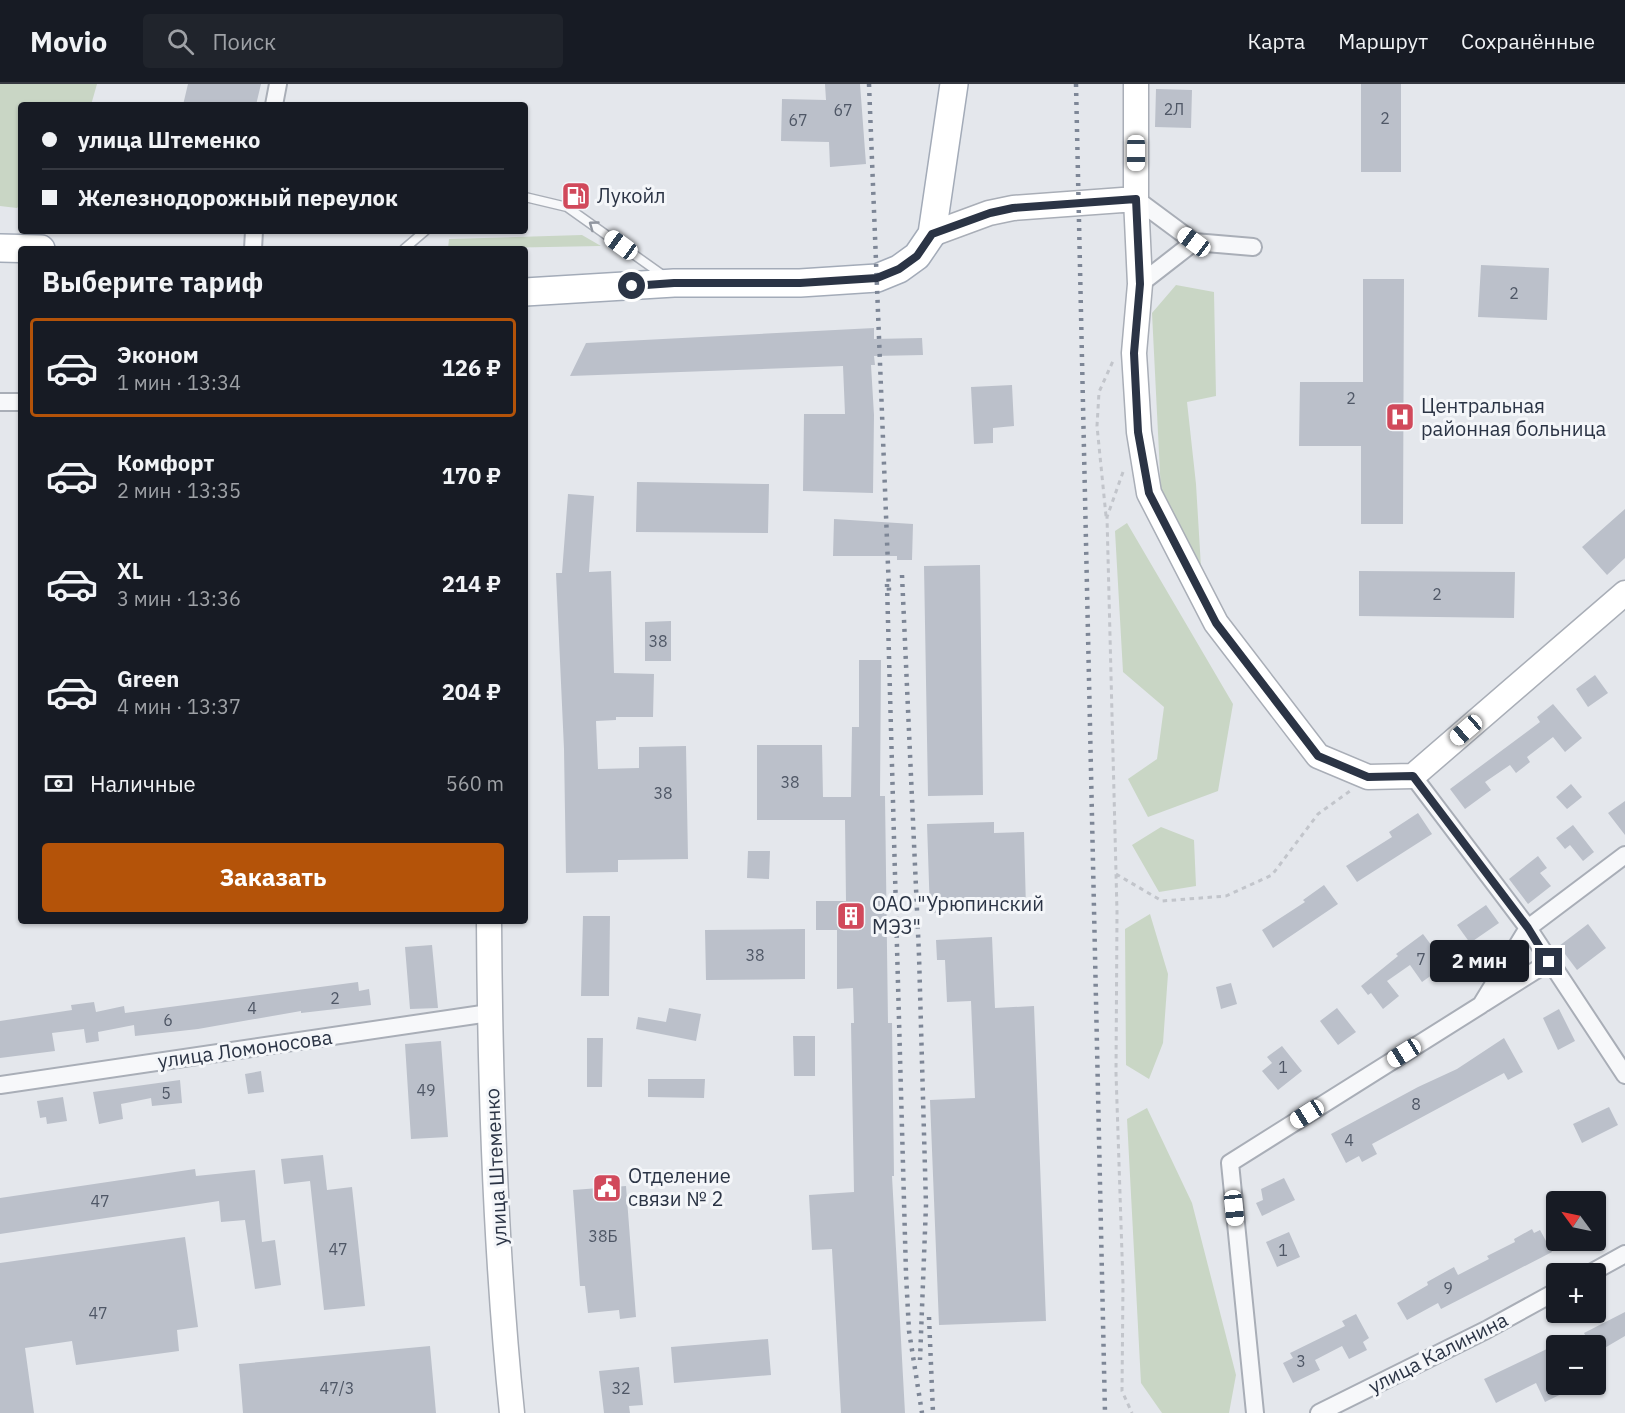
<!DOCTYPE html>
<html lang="ru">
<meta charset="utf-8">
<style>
body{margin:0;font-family:"IBM Plex Sans",sans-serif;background:#20242c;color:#f1f3f6;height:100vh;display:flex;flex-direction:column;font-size:22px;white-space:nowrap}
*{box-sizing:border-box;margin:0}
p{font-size:20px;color:#9ea1a6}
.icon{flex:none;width:33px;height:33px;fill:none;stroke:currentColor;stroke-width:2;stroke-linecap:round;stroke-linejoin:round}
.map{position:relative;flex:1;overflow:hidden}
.side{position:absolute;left:18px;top:162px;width:510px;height:678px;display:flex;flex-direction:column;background:#171b24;border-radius:6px;box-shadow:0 2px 4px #0004}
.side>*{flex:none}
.banner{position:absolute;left:18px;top:18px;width:510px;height:132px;border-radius:6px;box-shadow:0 2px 4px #0004;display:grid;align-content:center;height:132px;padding:0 24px;background:#171b24}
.needle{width:39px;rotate:303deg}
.fabs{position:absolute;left:1546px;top:1107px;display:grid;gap:12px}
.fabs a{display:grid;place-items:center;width:60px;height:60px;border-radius:6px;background:#171b24;box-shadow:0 2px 4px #0004;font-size:30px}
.end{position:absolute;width:27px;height:27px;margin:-14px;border:8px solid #2b3445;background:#fff;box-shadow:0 0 0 3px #fff}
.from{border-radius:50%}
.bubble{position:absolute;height:42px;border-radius:6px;background:#171b24;box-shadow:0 2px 4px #0004;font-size:20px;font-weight:700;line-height:42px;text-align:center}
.car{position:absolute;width:18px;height:36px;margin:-18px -9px;border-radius:8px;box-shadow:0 0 4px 2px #0007;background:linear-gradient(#fff 24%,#345 0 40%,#fff 0 76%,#345 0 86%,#fff 0)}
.banner b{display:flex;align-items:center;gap:21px;height:57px;font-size:22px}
.banner b+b{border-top:2px solid #363941}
.banner i{width:15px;height:15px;background:#f1f3f6}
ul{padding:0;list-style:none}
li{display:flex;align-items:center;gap:18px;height:99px;margin:0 12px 9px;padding:0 12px;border:3px solid transparent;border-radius:6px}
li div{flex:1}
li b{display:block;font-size:22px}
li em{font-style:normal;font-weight:700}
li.selected{border-color:#b45309}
li>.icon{width:54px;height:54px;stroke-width:1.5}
h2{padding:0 24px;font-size:27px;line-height:72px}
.pay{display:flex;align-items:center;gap:15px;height:66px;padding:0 24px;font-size:22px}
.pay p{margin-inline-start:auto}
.action{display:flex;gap:12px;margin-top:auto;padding:12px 24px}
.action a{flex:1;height:69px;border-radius:6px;background:#b45309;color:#fff;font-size:24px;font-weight:700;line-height:69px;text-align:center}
header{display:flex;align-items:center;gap:36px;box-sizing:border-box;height:84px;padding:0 30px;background:#171b24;border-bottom:2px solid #363941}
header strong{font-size:28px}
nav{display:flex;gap:33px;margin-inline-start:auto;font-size:21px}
.search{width:420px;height:54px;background:#20242c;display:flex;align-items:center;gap:15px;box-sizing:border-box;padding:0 21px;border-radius:6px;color:#9ea1a6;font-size:22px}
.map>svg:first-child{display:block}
.green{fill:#c9d6c5}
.building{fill:#bbc0ca}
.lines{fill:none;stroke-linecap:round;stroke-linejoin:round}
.lane-casing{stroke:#a9aeb7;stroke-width:11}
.street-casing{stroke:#a9aeb7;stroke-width:20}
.secondary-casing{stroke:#a9aeb7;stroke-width:27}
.primary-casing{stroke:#a3abb8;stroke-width:30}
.path{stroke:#c2c5cb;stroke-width:3;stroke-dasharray:4.5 4.5;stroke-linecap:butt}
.lane{stroke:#f7f8fa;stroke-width:8}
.street{stroke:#f7f8fa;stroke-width:16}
.secondary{stroke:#fff;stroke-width:24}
.primary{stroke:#fff;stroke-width:27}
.rail{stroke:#7d8696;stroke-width:4.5;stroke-dasharray:3 6;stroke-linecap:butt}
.oneway{stroke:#9196a0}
.route{stroke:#2b3445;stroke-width:8}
.labels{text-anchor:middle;stroke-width:6;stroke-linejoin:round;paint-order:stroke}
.number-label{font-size:16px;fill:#4f5766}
.poi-label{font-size:20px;fill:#2b3445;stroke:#f4f6f9;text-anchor:start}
.street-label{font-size:20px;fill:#2b3445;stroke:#f4f6f9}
</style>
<header>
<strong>Movio</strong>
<div class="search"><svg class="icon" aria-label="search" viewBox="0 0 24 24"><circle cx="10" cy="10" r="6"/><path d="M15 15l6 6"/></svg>Поиск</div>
<nav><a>Карта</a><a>Маршрут</a><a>Сохранённые</a></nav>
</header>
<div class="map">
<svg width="1625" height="1329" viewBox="0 0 1625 1329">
<rect width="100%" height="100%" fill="#e4e7ec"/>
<!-- green -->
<path class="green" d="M 0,0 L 97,0 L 91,21 L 21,21 L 21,120 L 17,124 L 0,122 Z
M 582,151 L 601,162 L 448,165 L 449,155 Z
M 1176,201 L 1214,208 L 1216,312 L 1187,318 L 1196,400 L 1202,500 L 1161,409 L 1152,229 Z
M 1127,439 L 1233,620 L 1218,707 L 1148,733 L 1128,695 L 1157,675 L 1164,623 L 1123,588 L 1115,447 Z
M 1161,743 L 1194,756 L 1196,802 L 1159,808 L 1132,761 Z
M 1150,830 L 1168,890 L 1163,959 L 1149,995 L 1126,981 L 1125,845 Z
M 1147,1024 L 1192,1119 L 1236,1291 L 1229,1329 L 1162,1329 L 1141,1299 L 1127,1035 Z"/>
<!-- building -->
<path class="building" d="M 188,0 L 261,0 L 256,21 L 183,21 Z
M 825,0 L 860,0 L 866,80 L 830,83 L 829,58 L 781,57 L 782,15 L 826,16 Z
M 1361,0 L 1401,0 L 1401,88 L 1361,88 Z
M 1156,5 L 1192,6 L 1191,44 L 1155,43 Z
M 1481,181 L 1549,184 L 1547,236 L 1478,233 Z
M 1363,195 L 1404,195 L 1403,440 L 1361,440 L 1361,362 L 1299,362 L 1300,298 L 1363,298 Z
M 874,244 L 874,255 L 922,254 L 923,271 L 874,272 L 875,281 L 871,281 L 874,331 L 873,409 L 803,407 L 804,330 L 845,330 L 843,282 L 570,292 L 586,259 Z
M 1012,301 L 1014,342 L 993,344 L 993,359 L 974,360 L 971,303 Z
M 637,398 L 769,400 L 768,449 L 636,448 Z
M 568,410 L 594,412 L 589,488 L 611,487 L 614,589 L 654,590 L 653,633 L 616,633 L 616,636 L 596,637 L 598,685 L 639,684 L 639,663 L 686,662 L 688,775 L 618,776 L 618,788 L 566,789 L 564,665 L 556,489 L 562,489 Z
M 1625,425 L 1625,474 L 1607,491 L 1582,463 Z
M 834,435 L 913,440 L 912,476 L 897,476 L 897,472 L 833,472 Z
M 980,481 L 983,711 L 928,712 L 924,482 Z
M 1359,487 L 1515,488 L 1514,534 L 1359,532 Z
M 671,537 L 671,577 L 645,577 L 645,538 Z
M 859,576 L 881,576 L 880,712 L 885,712 L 888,939 L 892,939 L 894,1092 L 892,1092 L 905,1329 L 841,1329 L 832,1165 L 812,1166 L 809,1111 L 854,1108 L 851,939 L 854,939 L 853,904 L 837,905 L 837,846 L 816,846 L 816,817 L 846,817 L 845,736 L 757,736 L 757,661 L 822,661 L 823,713 L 851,713 L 852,643 L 859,643 Z
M 1595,591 L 1608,609 L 1588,623 L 1576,605 Z
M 1553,620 L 1582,654 L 1565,668 L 1553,653 L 1527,673 L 1530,678 L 1516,689 L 1510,681 L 1485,698 L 1491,706 L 1465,725 L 1450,705 L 1540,638 L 1537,633 Z
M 1571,700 L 1582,713 L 1567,725 L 1556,713 Z
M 1625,717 L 1625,751 L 1608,729 Z
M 1418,729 L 1432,750 L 1357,798 L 1346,782 L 1392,753 L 1389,748 Z
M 994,738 L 994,749 L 1024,748 L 1026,825 L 930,829 L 927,740 Z
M 1573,741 L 1594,768 L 1583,777 L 1570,761 L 1565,765 L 1556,754 Z
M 748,767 L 770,767 L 769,795 L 747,794 Z
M 1538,772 L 1547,784 L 1540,789 L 1551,802 L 1528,820 L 1509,795 Z
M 1324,801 L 1338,820 L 1273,864 L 1262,846 L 1305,818 L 1303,816 Z
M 1486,821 L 1499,839 L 1470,859 L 1457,841 Z
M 583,832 L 610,832 L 609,912 L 581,912 Z
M 1588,840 L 1606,864 L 1577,886 L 1559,862 Z
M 805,845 L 805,895 L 706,896 L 705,846 Z
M 1423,850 L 1446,881 L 1422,898 L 1410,881 L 1387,897 L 1399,912 L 1383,925 L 1371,909 L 1368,911 L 1361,902 L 1398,872 L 1396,870 Z
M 992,853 L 995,924 L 1034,922 L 1046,1237 L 939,1241 L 930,1016 L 975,1014 L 971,917 L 947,918 L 945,876 L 937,876 L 936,856 Z
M 432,861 L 438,924 L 410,925 L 405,863 Z
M 358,898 L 359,907 L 369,905 L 371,921 L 301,929 L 301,927 L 198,945 L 135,952 L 134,941 L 98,948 L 99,957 L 86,959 L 84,945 L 52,949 L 55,967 L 0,974 L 0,937 L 72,926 L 71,921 L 94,918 L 96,928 L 124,922 L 125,929 Z
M 1231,899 L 1237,920 L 1221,925 L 1216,903 Z
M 669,924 L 701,930 L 696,957 L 636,945 L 638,933 L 666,938 Z
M 1337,924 L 1356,948 L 1338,961 L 1320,937 Z
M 1559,925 L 1575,957 L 1558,966 L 1543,934 Z
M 793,952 L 815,952 L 815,992 L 794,992 Z
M 587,954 L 603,954 L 602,1003 L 587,1003 Z
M 1504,954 L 1523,988 L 1508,996 L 1504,989 L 1372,1060 L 1377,1070 L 1362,1078 L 1359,1072 L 1346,1079 L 1331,1050 L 1418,1003 L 1457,985 Z
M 441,957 L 448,1053 L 411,1055 L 405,960 Z
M 1282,962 L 1302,987 L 1278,1006 L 1262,987 L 1272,979 L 1267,973 Z
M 261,987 L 264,1008 L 248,1010 L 245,990 Z
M 648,995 L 705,995 L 704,1014 L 648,1013 Z
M 180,996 L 182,1019 L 152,1022 L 151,1014 L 121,1020 L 123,1035 L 99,1040 L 93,1008 Z
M 63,1013 L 67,1037 L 47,1040 L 46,1033 L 40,1034 L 37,1017 Z
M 1609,1023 L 1618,1041 L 1582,1059 L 1573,1040 Z
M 323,1071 L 327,1106 L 352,1103 L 365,1222 L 324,1226 L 310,1097 L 284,1100 L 281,1075 Z
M 195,1085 L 196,1092 L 255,1086 L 262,1158 L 275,1156 L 281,1201 L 255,1205 L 245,1136 L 221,1138 L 219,1117 L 0,1150 L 0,1114 Z
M 1284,1094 L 1295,1116 L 1262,1132 L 1256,1119 L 1263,1116 L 1261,1105 Z
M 626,1102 L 636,1233 L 620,1235 L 619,1226 L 588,1229 L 585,1202 L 580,1202 L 573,1106 Z
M 1532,1145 L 1534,1149 L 1540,1146 L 1552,1168 L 1441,1225 L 1438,1219 L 1407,1236 L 1397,1219 L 1428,1201 L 1427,1198 L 1454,1183 L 1458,1191 L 1489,1175 L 1487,1172 L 1515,1158 L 1514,1155 Z
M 1289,1148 L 1300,1173 L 1277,1183 L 1266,1158 Z
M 185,1153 L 198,1243 L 177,1246 L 179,1267 L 76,1281 L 72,1257 L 25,1264 L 34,1329 L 0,1329 L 0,1179 Z
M 1625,1228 L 1625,1252 L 1596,1269 L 1596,1262 L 1591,1262 L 1584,1249 Z
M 1356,1230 L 1369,1254 L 1363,1258 L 1367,1266 L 1349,1275 L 1342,1262 L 1315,1276 L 1320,1286 L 1293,1299 L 1283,1279 L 1293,1274 L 1290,1269 L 1345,1242 L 1342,1237 Z
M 768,1255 L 771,1291 L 674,1299 L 671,1263 Z
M 430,1262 L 436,1329 L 243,1329 L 239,1280 Z
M 1551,1263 L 1557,1275 L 1557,1300 L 1582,1300 L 1545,1318 L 1536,1299 L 1496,1319 L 1484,1295 Z
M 639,1283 L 643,1321 L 629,1322 L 630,1329 L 604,1329 L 599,1287 Z"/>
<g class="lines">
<!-- lane casing -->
<g class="lane-casing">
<path id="lane" d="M 525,113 L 567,123 L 664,192
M 404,165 L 425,147"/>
</g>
<!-- street casing -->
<g class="street-casing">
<path id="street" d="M 274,21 L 278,0
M 1136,115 L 1194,158 L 1253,163
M 253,165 L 254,147
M 1140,200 L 1194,158
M 0,318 L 21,318
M 1413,692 L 1528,844 L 1625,991
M 1484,919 L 1549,878
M 0,1001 L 489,929
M 1589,1190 L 1625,1170
M 1255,1329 L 1230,1079 L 1481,921 L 1528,844 L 1625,771
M 1319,1329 L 1486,1246 L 1557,1207"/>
</g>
<!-- secondary casing -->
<g class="secondary-casing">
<path id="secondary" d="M 1136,0 L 1136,115 L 1140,200 L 1134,269 L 1139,348 L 1149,409 L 1216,539 L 1318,672 L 1368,693 L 1413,692 L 1625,509
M 932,150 L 989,129 L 1013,124 L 1136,115
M 489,837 C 490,1001 495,1166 512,1329"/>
</g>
<!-- primary casing -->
<g class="primary-casing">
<path id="primary" d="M 0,164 L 41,165
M 525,208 L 674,199 L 800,199 L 877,194 L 899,185 L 917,172 L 932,150 L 954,0"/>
</g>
<!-- path -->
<path class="path" d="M 1123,388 L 1107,433 L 1117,828 L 1116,989 L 1123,1200 L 1122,1307 L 1132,1329
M 1106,432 L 1097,342 L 1099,308 L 1113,277
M 1116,790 L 1162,817 L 1226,812 L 1272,791 L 1318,730 L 1350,707"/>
<!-- lane -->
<use href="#lane" class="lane"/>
<!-- street -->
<use href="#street" class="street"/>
<!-- secondary -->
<use href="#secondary" class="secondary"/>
<!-- primary -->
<use href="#primary" class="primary"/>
<!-- rail -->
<path class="rail" d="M 869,0 L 889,507
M 1076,0 L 1105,1329
M 902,491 L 919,871 L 926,1121 L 920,1276
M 887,500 L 906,1190 L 909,1247 L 922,1329
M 929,1233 L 933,1329"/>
</g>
<!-- one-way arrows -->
<defs><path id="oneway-chevron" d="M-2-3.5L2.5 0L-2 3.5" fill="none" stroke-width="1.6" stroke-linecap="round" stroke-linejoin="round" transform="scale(1.5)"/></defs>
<use class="oneway" href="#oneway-chevron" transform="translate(593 141) rotate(-144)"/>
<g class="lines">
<!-- route -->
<path class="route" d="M 632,202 L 674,199 L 800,199 L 877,194 L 899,185 L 917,172 L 932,150 L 990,129 L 1013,124 L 1136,115 L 1140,200 L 1134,269 L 1138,348 L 1149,409 L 1216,539 L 1318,672 L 1368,693 L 1413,692 L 1528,844 L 1549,878"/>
</g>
<!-- icons -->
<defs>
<g id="fuel-square" transform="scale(1.5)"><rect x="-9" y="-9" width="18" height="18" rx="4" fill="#d1495b" stroke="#f4f6f9"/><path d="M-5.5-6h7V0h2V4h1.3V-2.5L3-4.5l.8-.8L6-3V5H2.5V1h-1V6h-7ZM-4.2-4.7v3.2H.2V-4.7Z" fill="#fff"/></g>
<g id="hospital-square" transform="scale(1.5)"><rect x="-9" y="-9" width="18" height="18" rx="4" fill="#d1495b" stroke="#f4f6f9"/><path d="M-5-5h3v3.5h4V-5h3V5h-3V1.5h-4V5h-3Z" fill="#fff"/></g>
<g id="building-square" transform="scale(1.5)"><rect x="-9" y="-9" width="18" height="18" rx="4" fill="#d1495b" stroke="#f4f6f9"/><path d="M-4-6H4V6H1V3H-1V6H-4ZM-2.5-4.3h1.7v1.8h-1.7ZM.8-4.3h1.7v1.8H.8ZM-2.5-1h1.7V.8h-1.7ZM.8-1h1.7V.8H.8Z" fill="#fff"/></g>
<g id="civic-square" transform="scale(1.5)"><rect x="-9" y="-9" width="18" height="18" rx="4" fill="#d1495b" stroke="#f4f6f9"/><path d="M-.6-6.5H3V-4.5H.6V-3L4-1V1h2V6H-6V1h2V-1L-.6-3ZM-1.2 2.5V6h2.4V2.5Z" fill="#fff"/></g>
</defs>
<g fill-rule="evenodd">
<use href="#fuel-square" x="576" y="112"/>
<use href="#hospital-square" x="1400" y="333"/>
<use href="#building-square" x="851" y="832"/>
<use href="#civic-square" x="607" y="1104"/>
</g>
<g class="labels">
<!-- number labels -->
<g class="number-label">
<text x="1174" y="31">2Л</text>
<text x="843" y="32">67</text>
<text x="1385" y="40">2</text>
<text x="798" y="42">67</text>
<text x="1514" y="215">2</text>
<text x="1351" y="320">2</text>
<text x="1437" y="516">2</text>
<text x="658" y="563">38</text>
<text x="790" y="704">38</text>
<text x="663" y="715">38</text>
<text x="755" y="877">38</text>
<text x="1421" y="881">7</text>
<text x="335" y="920">2</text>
<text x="252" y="930">4</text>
<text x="168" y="942">6</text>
<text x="1283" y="989">1</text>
<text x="426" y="1012">49</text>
<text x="166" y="1015">5</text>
<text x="1416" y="1026">8</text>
<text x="1349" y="1062">4</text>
<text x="100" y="1123">47</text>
<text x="603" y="1158">38Б</text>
<text x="338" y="1171">47</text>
<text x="1283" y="1172">1</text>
<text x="1448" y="1210">9</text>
<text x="98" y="1235">47</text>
<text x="1301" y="1283">3</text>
<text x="337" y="1310">47/3</text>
<text x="621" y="1310">32</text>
</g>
<!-- poi labels -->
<g class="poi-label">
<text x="597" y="119">Лукойл</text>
<text x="1421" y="329">Центральная<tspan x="1421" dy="23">районная больница</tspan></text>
<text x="872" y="827">ОАО "Урюпинский<tspan x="872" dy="23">МЭЗ"</tspan></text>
<text x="628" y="1099">Отделение<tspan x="628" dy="23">связи № 2</tspan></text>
</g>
<!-- street labels -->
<g class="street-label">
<text transform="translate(245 965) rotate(-8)" y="7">улица Ломоносова</text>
<text transform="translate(496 1083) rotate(-93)" y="7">улица Штеменко</text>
<text transform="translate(1438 1269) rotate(-27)" y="7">улица Калинина</text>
</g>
</g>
</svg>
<div class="fabs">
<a><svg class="needle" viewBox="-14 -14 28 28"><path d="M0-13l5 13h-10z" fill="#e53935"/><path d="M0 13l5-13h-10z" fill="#9ea1a6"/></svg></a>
<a>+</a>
<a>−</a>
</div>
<i class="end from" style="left:632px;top:202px"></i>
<i class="end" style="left:1549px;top:878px"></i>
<div class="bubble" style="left:1430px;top:856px;width:99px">2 мин</div>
<i class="car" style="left:1136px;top:69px;rotate:180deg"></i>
<i class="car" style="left:1194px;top:158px;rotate:307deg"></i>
<i class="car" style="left:621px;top:161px;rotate:306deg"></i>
<i class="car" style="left:1466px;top:646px;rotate:229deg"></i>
<i class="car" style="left:1404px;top:969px;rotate:238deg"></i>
<i class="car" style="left:1307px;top:1030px;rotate:238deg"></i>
<i class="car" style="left:1234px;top:1124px;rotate:174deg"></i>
<div class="banner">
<b><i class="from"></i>улица Штеменко</b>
<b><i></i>Железнодорожный переулок</b>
</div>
<section class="side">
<h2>Выберите тариф</h2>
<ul>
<li class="selected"><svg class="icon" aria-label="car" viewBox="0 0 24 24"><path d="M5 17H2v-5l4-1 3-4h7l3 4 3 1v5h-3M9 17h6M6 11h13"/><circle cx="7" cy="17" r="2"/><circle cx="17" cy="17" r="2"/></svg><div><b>Эконом</b><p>1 мин · 13:34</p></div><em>126 ₽</em></li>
<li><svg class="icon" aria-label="car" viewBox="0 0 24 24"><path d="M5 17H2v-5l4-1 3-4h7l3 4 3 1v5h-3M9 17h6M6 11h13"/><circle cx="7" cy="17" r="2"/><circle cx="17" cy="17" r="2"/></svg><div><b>Комфорт</b><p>2 мин · 13:35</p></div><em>170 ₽</em></li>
<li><svg class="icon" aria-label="car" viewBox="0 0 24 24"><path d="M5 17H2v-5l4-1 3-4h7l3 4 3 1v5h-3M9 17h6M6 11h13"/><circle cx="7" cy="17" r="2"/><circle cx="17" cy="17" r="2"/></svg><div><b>XL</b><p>3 мин · 13:36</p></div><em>214 ₽</em></li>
<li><svg class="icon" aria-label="car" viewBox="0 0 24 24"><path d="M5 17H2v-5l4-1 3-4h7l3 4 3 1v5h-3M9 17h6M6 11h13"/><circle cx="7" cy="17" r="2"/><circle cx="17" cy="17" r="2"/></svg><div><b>Green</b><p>4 мин · 13:37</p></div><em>204 ₽</em></li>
</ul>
<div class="pay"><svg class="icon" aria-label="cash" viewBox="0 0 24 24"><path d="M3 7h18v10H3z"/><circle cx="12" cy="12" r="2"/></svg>Наличные<p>560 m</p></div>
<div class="action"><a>Заказать</a></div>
</section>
</div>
